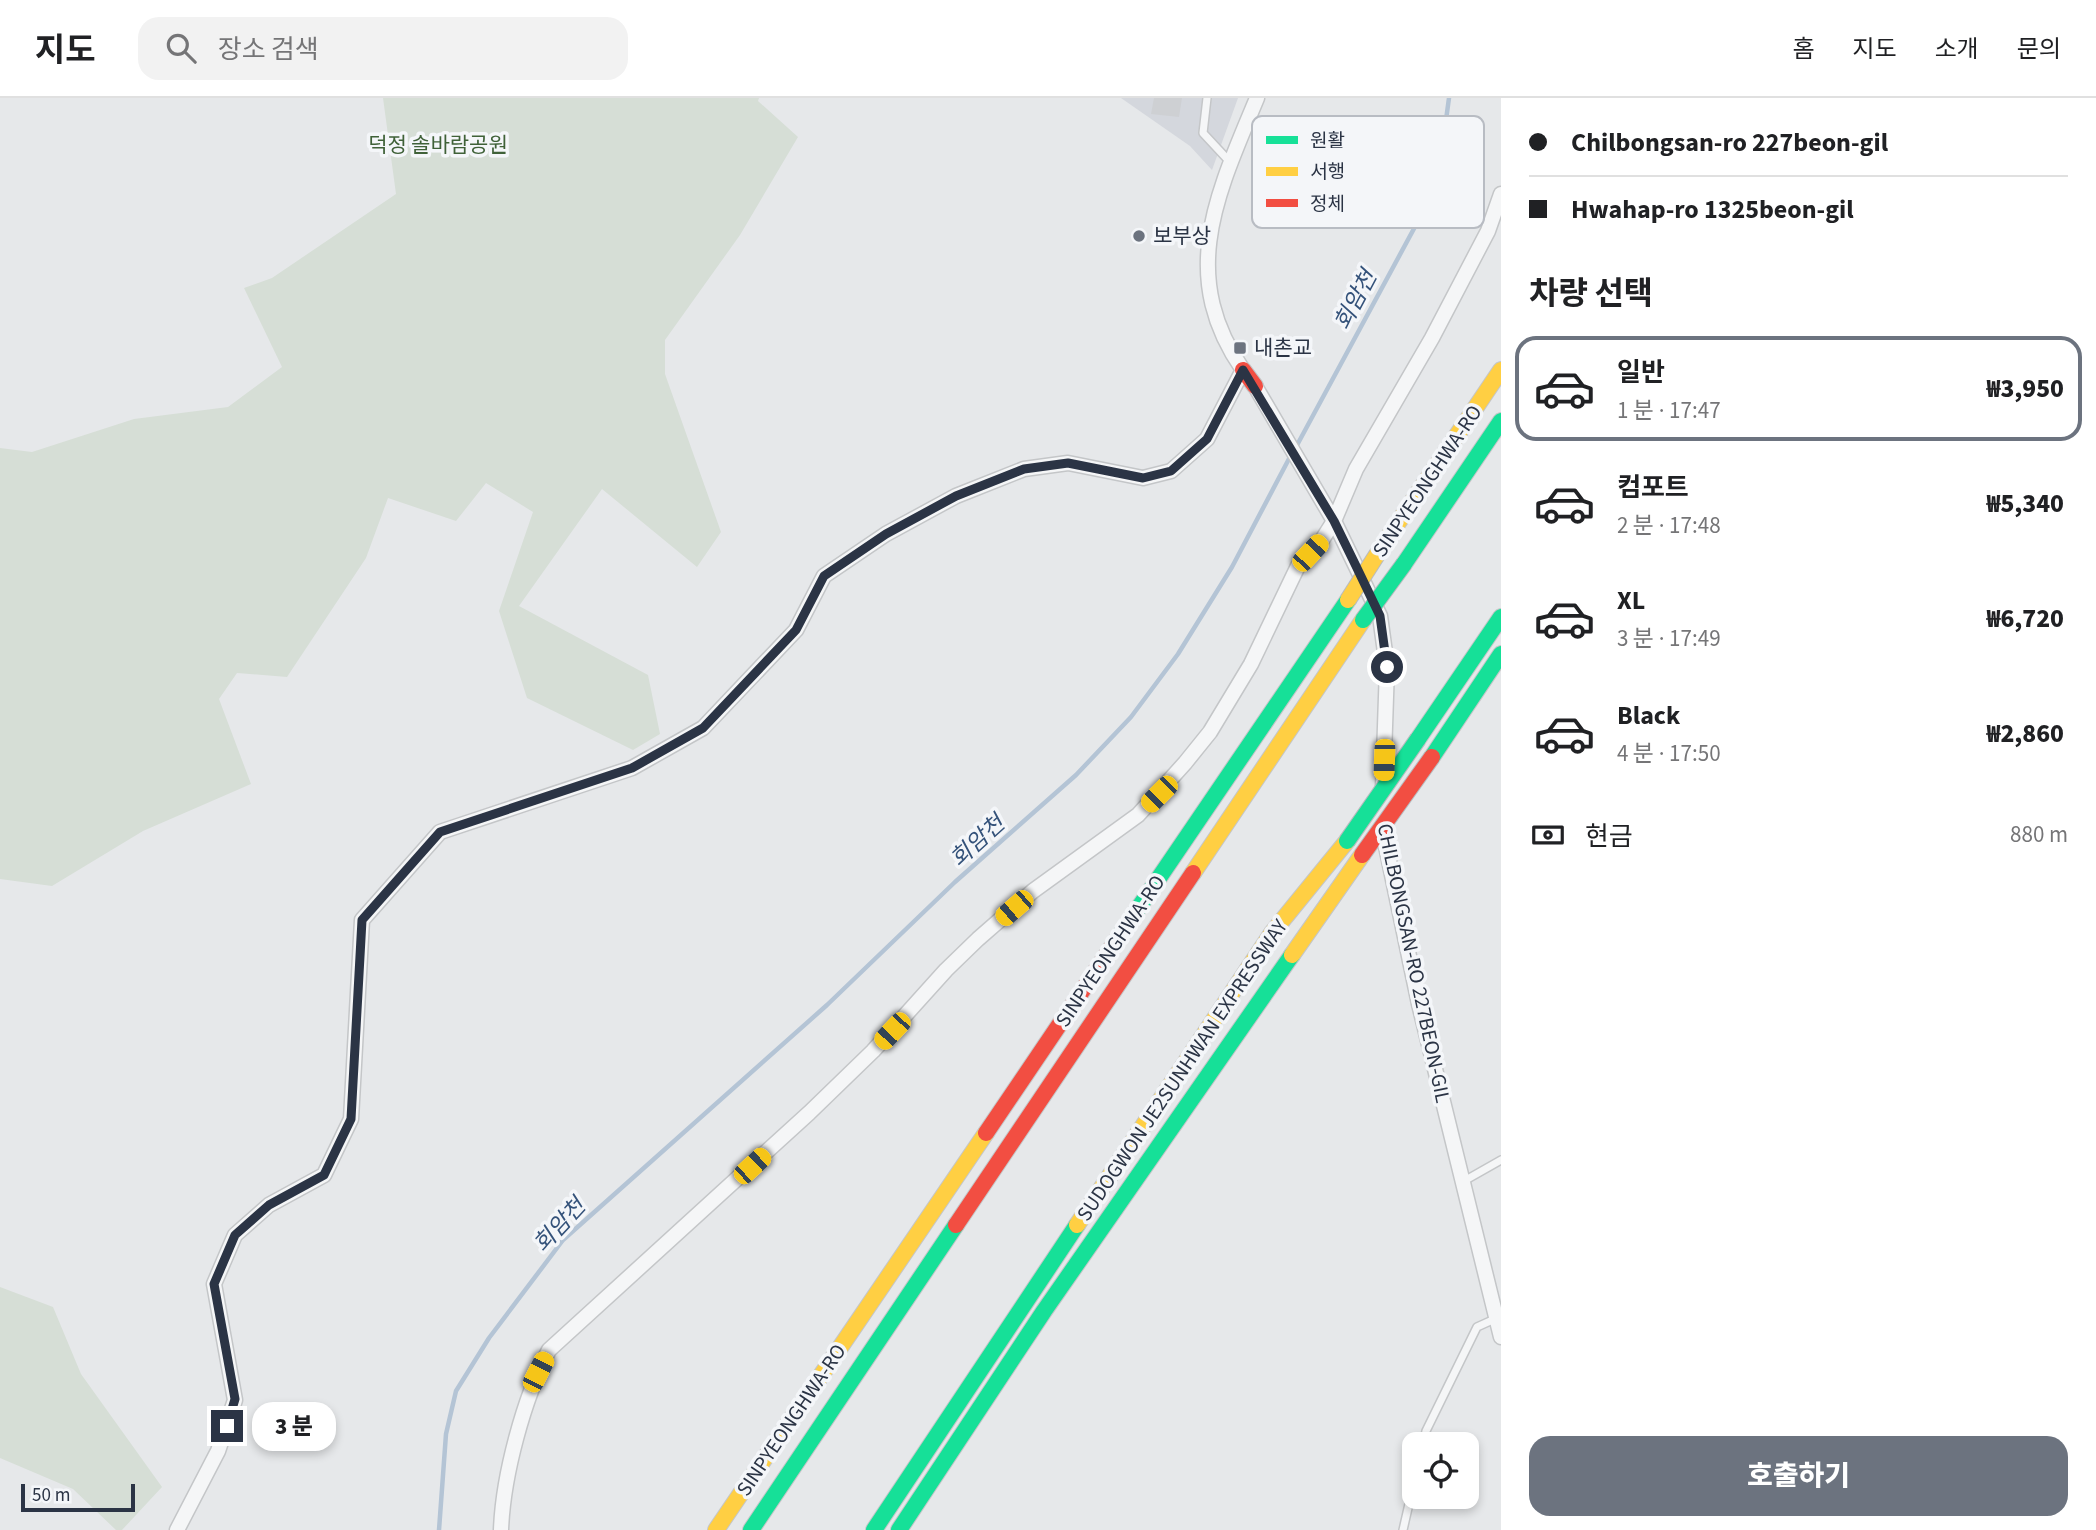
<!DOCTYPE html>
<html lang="ko">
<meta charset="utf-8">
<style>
body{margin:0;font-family:"Source Sans 3","Noto Sans KR",sans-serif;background:#f2f2f2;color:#202124;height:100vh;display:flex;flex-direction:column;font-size:26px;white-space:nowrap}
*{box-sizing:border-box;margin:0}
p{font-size:23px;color:#757577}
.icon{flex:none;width:38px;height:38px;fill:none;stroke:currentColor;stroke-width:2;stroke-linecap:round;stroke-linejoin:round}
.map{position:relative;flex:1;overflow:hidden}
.side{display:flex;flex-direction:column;background:#fff;width:595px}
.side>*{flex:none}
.hud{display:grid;align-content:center;height:154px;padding:0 28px;background:#fff}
.fabs{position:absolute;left:1402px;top:1334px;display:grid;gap:14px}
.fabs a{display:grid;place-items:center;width:77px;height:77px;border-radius:14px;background:#fff;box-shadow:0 4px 10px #0003;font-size:35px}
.scale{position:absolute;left:21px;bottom:18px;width:114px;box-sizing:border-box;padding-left:7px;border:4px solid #2b3445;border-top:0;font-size:19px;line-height:24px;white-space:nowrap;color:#2b3445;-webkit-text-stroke:5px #f4f6f9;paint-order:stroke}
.end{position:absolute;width:32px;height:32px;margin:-16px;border:9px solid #2b3445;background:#fff;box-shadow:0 0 0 4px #fff}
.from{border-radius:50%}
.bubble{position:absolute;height:49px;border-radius:21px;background:#fff;box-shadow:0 4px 10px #0003;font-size:23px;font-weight:800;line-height:49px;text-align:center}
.car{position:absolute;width:21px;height:42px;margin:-21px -10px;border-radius:9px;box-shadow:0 0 5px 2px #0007;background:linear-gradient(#f5c518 24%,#345 0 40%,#f5c518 0 76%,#345 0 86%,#f5c518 0)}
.hud b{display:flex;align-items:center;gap:24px;height:66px;font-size:26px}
.hud b+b{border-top:2px solid #e0e0e0}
.hud i{width:18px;height:18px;background:#202124}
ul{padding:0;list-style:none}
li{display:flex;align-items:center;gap:21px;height:105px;margin:0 14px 10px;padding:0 14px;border:4px solid transparent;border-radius:21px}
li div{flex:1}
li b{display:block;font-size:26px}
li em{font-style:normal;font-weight:800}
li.active{border-color:#6c737f}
li>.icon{width:63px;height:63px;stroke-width:1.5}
h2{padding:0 28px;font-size:32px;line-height:84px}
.pay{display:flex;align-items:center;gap:18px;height:77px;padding:0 28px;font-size:26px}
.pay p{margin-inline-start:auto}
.cta{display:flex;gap:14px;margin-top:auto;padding:14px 28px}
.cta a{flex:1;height:80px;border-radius:21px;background:#6c737f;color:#fff;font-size:28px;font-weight:800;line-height:80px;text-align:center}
header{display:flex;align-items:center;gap:42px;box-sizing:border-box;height:98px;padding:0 35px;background:#fff;border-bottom:2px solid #e0e0e0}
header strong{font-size:33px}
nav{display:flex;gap:38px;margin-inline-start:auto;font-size:24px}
.search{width:490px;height:63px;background:#f2f2f2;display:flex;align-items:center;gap:18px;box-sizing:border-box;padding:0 24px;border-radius:21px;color:#757577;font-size:26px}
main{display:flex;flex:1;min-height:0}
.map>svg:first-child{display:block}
.built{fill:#d4d7dd}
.green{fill:#d6ded6}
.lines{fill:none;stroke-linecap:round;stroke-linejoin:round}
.stream{stroke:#b4c4d5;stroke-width:4.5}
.building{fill:#ced0d3}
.lane-casing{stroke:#c4c6c8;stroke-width:10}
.street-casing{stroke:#c4c6c8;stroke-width:17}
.fast-casing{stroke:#c4c6c8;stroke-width:18}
.slow-casing{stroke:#c4c6c8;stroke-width:18}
.jam-casing{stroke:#c4c6c8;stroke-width:18}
.lane{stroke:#f5f6f7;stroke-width:7}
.street{stroke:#f5f6f7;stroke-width:14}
.fast{stroke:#16e098;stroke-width:16}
.slow{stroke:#ffcf43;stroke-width:16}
.jam{stroke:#f24e42;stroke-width:16}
.fast-bridge-casing{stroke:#b8bbbf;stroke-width:18;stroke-linecap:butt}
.slow-bridge-casing{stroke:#b8bbbf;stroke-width:18;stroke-linecap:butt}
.jam-bridge-casing{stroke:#b8bbbf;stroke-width:18;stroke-linecap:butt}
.fast-bridge{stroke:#16e098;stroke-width:16}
.slow-bridge{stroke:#ffcf43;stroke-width:16}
.jam-bridge{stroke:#f24e42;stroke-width:16}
.route{stroke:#2b3445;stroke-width:9}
.poi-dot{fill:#6c737f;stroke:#f4f6f9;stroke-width:2.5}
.labels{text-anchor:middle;stroke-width:7;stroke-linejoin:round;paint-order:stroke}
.park-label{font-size:21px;fill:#3f6138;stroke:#f4f6f9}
.poi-label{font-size:21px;fill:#2b3445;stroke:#f4f6f9;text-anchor:start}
.street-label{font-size:21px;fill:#2b3445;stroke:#f4f6f9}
.water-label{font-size:23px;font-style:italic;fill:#34527a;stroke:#f4f6f9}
.key{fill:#f4f6f9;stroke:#b8bcc3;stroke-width:2}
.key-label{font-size:19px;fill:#2b3445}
</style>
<header>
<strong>지도</strong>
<div class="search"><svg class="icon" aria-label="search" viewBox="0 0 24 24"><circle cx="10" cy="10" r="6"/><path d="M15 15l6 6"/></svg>장소 검색</div>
<nav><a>홈</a><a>지도</a><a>소개</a><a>문의</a></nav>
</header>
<main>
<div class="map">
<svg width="1501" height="1432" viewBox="0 0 1501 1432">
<rect width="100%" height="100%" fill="#e6e8ea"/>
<!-- built -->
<path class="built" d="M 1121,0 L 1238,0 L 1212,72 L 1190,48 Z"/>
<!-- green -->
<path class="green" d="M 383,0 L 759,0 L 758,3 L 798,39 L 740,137 L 665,242 L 665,276 L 721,434 L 697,469 L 602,391 L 519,508 L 648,577 L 660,636 L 633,652 L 527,600 L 499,513 L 533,414 L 486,385 L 456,423 L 388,400 L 366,460 L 287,579 L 237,575 L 219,601 L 251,686 L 143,733 L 52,788 L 0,781 L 0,350 L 32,354 L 134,321 L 228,309 L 282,269 L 244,190 L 272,180 L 396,96 Z
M 0,1189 L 53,1209 L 81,1276 L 162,1389 L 122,1432 L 116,1432 L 73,1391 L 0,1360 Z"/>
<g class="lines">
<!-- stream -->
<path class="stream" d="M 1296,349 L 1437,88 L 1449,0
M 439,1432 L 446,1336 L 456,1293 L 489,1240 L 563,1142 L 827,907 L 955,784 L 1076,677 L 1131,619 L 1178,556 L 1232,469 L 1291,357"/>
</g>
<!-- building -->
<path class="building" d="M 1154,0 L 1182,0 L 1179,19 L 1151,16 Z"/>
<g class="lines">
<!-- lane casing -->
<g class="lane-casing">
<path id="lane" d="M 1207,0 L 1203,35 L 1230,64
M 1464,1083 L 1501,1062
M 1423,1346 L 1426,1333 L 1477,1229 L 1497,1220
M 1403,1432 L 1414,1384"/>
</g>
<!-- street casing -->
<g class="street-casing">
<path id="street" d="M 1255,288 L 1334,423 L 1380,518 L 1387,569 L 1383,688
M 1382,729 L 1419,906 L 1501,1239
M 177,1432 L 218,1353 L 235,1302 L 214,1186 L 235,1137 L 269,1107 L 324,1077 L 351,1021 L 362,822 L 440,734 L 632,670 L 703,630 L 796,532 L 824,478 L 886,436 L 956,398 L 1024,371 L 1068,365 L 1143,380 L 1171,373 L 1207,341 L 1243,272 C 1177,177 1217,96 1257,0
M 501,1432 C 503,1377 524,1300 549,1252 L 809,1015 L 873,953 L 946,872 L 978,841 L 1033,793 L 1138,717 L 1185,665 L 1210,634 L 1251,566 L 1298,468 L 1322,442 L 1334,423 L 1356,371 L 1432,240 L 1488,133 L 1501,96"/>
</g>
<!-- fast casing -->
<g class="fast-casing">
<path id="fast" d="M 1404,466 L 1501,323
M 1418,641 L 1501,519
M 1432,659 L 1501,556
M 1116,843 L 1348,502
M 751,1432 L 956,1127
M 874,1432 L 1077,1127
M 899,1432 L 1044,1213 L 1292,857"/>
</g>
<!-- slow casing -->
<g class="slow-casing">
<path id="slow" d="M 1387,441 L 1501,272
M 1193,775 L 1363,522
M 1292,857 L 1362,757
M 1077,1127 L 1272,835 L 1347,743
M 716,1432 L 986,1035"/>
</g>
<!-- jam casing -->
<g class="jam-casing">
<path id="jam" d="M 1243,272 L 1255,288
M 986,1035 L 1116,843
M 956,1127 L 1193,775"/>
</g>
<!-- lane -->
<use href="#lane" class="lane"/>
<!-- street -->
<use href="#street" class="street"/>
<!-- fast -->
<use href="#fast" class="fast"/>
<!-- slow -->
<use href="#slow" class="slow"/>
<!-- jam -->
<use href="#jam" class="jam"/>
<!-- fast-bridge casing -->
<g class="fast-bridge-casing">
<path id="fast-bridge" d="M 1363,522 L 1404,466
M 1347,743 L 1418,641"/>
</g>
<!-- slow-bridge casing -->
<g class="slow-bridge-casing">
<path id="slow-bridge" d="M 1348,502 L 1387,441"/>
</g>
<!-- jam-bridge casing -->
<g class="jam-bridge-casing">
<path id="jam-bridge" d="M 1362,757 L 1432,659"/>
</g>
<!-- fast-bridge -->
<use href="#fast-bridge" class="fast-bridge"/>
<!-- slow-bridge -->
<use href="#slow-bridge" class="slow-bridge"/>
<!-- jam-bridge -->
<use href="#jam-bridge" class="jam-bridge"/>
</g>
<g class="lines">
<!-- route -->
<path class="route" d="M 227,1328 L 235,1301 L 214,1186 L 235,1137 L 269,1107 L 324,1077 L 351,1021 L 362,822 L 440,734 L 632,670 L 703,630 L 796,532 L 824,478 L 886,436 L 956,398 L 1024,371 L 1068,365 L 1143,380 L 1171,373 L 1207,341 L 1243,272 L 1334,423 L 1356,468 L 1380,518 L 1387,569"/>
</g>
<!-- markers -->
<g class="poi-dot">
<circle cx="1139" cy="138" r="7"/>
<rect x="1233" y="243" width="14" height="14" rx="3.5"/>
</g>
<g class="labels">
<!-- park labels -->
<g class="park-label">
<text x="438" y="54">덕정 솔바람공원</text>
</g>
<!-- poi labels -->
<g class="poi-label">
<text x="1153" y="145">보부상</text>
<text x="1254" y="257">내촌교</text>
</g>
<!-- street labels -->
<g class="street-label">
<text transform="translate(1427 383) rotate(-56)" y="7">SINPYEONGHWA-RO</text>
<text transform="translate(1110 853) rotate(-56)" y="7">SINPYEONGHWA-RO</text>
<text transform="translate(1414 865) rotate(78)" y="7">CHILBONGSAN-RO 227BEON-GIL</text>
<text transform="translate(1182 972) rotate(-56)" y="7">SUDOGWON JE2SUNHWAN EXPRESSWAY</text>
<text transform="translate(791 1322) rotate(-56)" y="7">SINPYEONGHWA-RO</text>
</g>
<!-- water labels -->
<g class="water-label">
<text transform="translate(1355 202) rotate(-62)" y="8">회암천</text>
<text transform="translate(977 743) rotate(-42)" y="8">회암천</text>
<text transform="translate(559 1127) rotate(-47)" y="8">회암천</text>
</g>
</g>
<!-- legend -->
<rect x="1252" y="18" width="232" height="112" rx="10" class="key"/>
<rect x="1266" y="38" width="32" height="8" fill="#16e098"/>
<rect x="1266" y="69" width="32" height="9" fill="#ffcf43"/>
<rect x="1266" y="101" width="32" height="8" fill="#f24e42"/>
<g class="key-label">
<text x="1310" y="49">원활</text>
<text x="1310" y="80">서행</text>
<text x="1310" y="112">정체</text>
</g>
</svg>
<div class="fabs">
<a><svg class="icon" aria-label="locate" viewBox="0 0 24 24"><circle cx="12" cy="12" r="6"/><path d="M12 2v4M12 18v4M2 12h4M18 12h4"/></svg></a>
</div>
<div class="scale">50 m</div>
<i class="end from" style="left:1387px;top:569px"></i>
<i class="end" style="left:227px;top:1328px"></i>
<div class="bubble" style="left:252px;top:1304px;width:84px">3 분</div>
<i class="car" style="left:1310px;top:455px;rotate:43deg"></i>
<i class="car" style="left:1384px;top:662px;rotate:182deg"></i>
<i class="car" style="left:1159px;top:696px;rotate:225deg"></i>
<i class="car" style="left:1014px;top:810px;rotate:229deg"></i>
<i class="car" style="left:892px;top:933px;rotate:223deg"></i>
<i class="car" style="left:752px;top:1068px;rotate:47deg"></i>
<i class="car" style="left:538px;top:1274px;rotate:27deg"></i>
</div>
<section class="side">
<div class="hud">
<b><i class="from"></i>Chilbongsan-ro 227beon-gil</b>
<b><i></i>Hwahap-ro 1325beon-gil</b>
</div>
<h2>차량 선택</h2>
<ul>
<li class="active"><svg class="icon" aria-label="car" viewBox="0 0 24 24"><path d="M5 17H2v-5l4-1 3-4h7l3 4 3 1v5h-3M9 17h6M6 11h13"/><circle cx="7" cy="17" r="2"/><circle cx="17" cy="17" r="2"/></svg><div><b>일반</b><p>1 분 · 17:47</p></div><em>₩3,950</em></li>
<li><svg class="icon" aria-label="car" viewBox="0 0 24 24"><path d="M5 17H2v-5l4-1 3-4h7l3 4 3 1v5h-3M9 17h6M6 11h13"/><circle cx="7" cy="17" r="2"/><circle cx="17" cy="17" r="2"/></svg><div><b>컴포트</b><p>2 분 · 17:48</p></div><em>₩5,340</em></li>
<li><svg class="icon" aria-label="car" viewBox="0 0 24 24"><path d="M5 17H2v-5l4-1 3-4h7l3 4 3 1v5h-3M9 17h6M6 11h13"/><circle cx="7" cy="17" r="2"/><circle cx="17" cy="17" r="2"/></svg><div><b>XL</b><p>3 분 · 17:49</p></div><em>₩6,720</em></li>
<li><svg class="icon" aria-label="car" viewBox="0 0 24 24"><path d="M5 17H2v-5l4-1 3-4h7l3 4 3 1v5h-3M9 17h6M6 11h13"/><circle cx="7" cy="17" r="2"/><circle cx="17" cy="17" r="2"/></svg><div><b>Black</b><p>4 분 · 17:50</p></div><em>₩2,860</em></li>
</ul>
<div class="pay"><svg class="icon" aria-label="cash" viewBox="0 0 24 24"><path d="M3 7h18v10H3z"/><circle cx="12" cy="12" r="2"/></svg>현금<p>880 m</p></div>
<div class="cta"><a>호출하기</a></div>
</section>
</main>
